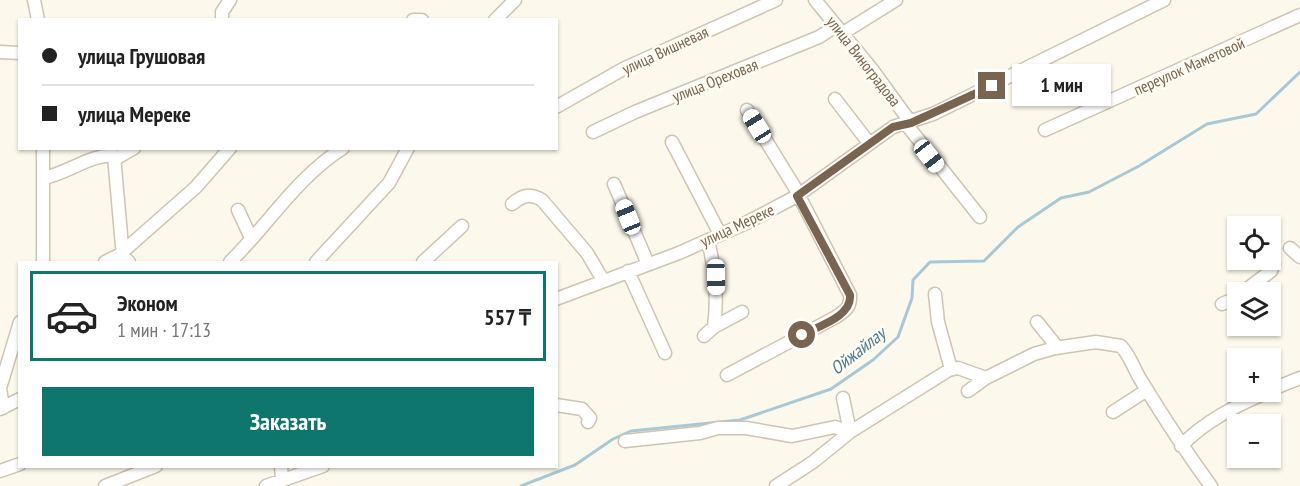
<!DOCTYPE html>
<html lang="ru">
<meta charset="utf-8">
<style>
body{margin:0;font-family:"PT Sans Narrow",sans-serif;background:#f2f2f2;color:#222;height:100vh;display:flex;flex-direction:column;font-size:22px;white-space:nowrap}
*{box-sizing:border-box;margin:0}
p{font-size:20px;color:#767676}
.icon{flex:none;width:33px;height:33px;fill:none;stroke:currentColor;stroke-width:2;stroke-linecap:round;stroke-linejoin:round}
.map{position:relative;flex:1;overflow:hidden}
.details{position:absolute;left:18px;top:261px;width:540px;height:207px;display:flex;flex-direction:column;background:#fff;border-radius:0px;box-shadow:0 2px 4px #0004}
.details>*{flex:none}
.banner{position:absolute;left:18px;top:18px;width:540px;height:132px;border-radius:0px;box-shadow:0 2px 4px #0004;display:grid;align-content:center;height:132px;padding:0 24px;background:#fff}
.buttons{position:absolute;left:1227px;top:216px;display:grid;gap:12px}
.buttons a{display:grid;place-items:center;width:54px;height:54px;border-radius:0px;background:#fff;box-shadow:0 2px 4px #0004;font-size:30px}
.end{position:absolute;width:27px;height:27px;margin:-14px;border:8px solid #78644f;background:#fff;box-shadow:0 0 0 3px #fff}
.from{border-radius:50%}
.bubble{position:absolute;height:42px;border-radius:0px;background:#fff;box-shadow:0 2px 4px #0004;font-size:20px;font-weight:600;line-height:42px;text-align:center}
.car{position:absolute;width:18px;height:36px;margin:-18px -9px;border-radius:8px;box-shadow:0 0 4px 2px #0007;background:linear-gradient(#fff 24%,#345 0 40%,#fff 0 76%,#345 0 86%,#fff 0)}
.banner b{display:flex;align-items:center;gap:21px;height:57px;font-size:22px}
.banner b+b{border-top:2px solid #e0e0e0}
.banner i{width:15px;height:15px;background:#222}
ul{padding:10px 0 0;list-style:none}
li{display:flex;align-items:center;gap:18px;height:90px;margin:0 12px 9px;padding:0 12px;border:3px solid transparent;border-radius:0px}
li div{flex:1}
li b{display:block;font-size:22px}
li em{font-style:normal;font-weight:600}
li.current{border-color:#0f766e}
li>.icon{width:54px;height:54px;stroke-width:1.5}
.action{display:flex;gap:12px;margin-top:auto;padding:12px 24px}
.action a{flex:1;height:69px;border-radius:0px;background:#0f766e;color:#fff;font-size:24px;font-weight:600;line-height:69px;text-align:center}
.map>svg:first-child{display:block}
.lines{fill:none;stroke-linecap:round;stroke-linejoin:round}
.stream{stroke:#a7c8d7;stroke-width:3}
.minor-casing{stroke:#cfc3b1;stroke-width:15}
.minor{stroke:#fff;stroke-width:12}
.route{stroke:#78644f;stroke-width:8}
.labels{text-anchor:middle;stroke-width:5;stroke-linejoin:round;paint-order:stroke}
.street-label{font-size:16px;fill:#78644f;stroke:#fefcf3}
.water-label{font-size:18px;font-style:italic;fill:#4c7991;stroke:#fefcf3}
</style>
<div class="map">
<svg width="1300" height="486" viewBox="0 0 1300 486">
<rect width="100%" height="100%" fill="#fcf9ec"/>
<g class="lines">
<!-- stream -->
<path class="stream" d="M 521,486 L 575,465 L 613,439 L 631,431 L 740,420 L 831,389 L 873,360 L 898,337 L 912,298 L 913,280 L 930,262 L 984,261 L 1018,227 L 1061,198 L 1089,192 L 1139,166 L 1207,124 L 1256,114 L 1300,72"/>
<!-- minor casing -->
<g class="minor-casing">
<path id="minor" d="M 34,0 L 38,20
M 815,0 L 871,68 L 911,123
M 222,20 L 222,12 L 230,0
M 413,20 L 422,20
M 495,20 L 515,0
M 843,33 L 896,0
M 0,52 L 20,53
M 835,99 L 869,143
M 556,107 L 625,68 L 776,0
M 906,124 L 980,217
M 1045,130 L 1300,15
M 593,132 L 635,112 L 819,37 L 836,26
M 672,142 L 720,234
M 115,159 L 134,148
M 43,178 C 67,174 92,153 114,156 L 122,246 L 124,257 L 129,262
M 614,184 L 648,264
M 512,204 C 523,195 529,193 542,200 L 587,253 L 603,280
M 238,210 L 251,238
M 1290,248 L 1300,257
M 43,262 L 43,148
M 105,262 L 119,255 L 196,187 L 230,148
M 230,262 C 269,224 296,178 343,148
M 316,262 L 389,183 L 408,148
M 423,262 L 462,226
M 628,271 L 665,353
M 1243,292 L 1271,271 L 1274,264
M 935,294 L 938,322 L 951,369
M 556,299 L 679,253 L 744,224 L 797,196 L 893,127 L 933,114 L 1164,0
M 1222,304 L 1238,297
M 1037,322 L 1058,348
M 714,327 L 742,312
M 704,336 L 714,327 C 718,296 715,270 708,240
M 727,375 L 836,317 C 846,310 851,307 850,295 L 794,186 L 747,110
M 1270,390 L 1300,378
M 968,391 L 986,378
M 843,398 L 850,432
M 556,405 L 582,409 L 590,418 L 588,422
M 3,408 L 0,388 L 20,322
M 0,409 L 20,399
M 1113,412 L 1147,390
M 625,441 L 700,433 L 718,428 L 746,428 L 792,436 L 835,427 L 850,432
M 1181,446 C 1205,421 1237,405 1268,392
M 281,466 L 282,480
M 0,471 L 20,464
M 105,486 L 156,466
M 266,486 L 323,466
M 776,486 L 813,462 L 850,432 L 949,370 L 958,368 L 986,378 L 1034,354 L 1055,348 L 1096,342 L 1121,346 C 1131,357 1134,370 1142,382 C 1164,418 1186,452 1211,486"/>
</g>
<!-- minor -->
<use href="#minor" class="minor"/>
</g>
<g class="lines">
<!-- route -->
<path class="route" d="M 802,335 C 818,326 852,317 850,295 L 797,196 L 893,127 L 911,123 L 992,86"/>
</g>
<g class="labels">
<!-- street labels -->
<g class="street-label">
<text transform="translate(665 50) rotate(-25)" y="6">улица Вишневая</text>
<text transform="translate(864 61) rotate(52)" y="6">улица Виноградова</text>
<text transform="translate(1189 66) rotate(-24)" y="6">переулок Маметовой</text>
<text transform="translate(715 80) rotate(-22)" y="6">улица Ореховая</text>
<text transform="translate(737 225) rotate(-25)" y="6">улица Мереке</text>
</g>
<!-- water labels -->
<g class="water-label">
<text transform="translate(858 351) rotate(-38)" y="6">Ойжайлау</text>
</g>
</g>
</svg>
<div class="buttons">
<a><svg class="icon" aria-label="locate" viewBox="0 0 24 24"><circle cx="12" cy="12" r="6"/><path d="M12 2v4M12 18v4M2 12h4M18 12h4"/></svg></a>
<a><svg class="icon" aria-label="layers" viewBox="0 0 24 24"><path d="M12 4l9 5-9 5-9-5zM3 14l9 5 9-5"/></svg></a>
<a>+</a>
<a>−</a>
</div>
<i class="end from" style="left:802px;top:335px"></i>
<i class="end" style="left:992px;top:86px"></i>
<div class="bubble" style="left:1012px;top:64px;width:99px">1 мин</div>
<i class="car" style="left:757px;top:126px;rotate:328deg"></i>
<i class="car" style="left:929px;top:156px;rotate:142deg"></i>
<i class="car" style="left:628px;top:217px;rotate:338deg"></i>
<i class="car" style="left:716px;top:277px;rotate:179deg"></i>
<div class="banner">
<b><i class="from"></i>улица Грушовая</b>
<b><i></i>улица Мереке</b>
</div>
<section class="details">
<ul>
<li class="current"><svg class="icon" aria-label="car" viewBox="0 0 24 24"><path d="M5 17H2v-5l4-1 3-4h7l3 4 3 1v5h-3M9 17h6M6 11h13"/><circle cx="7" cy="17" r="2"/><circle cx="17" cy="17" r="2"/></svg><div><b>Эконом</b><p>1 мин · 17:13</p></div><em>557 ₸</em></li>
</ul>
<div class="action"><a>Заказать</a></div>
</section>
</div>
